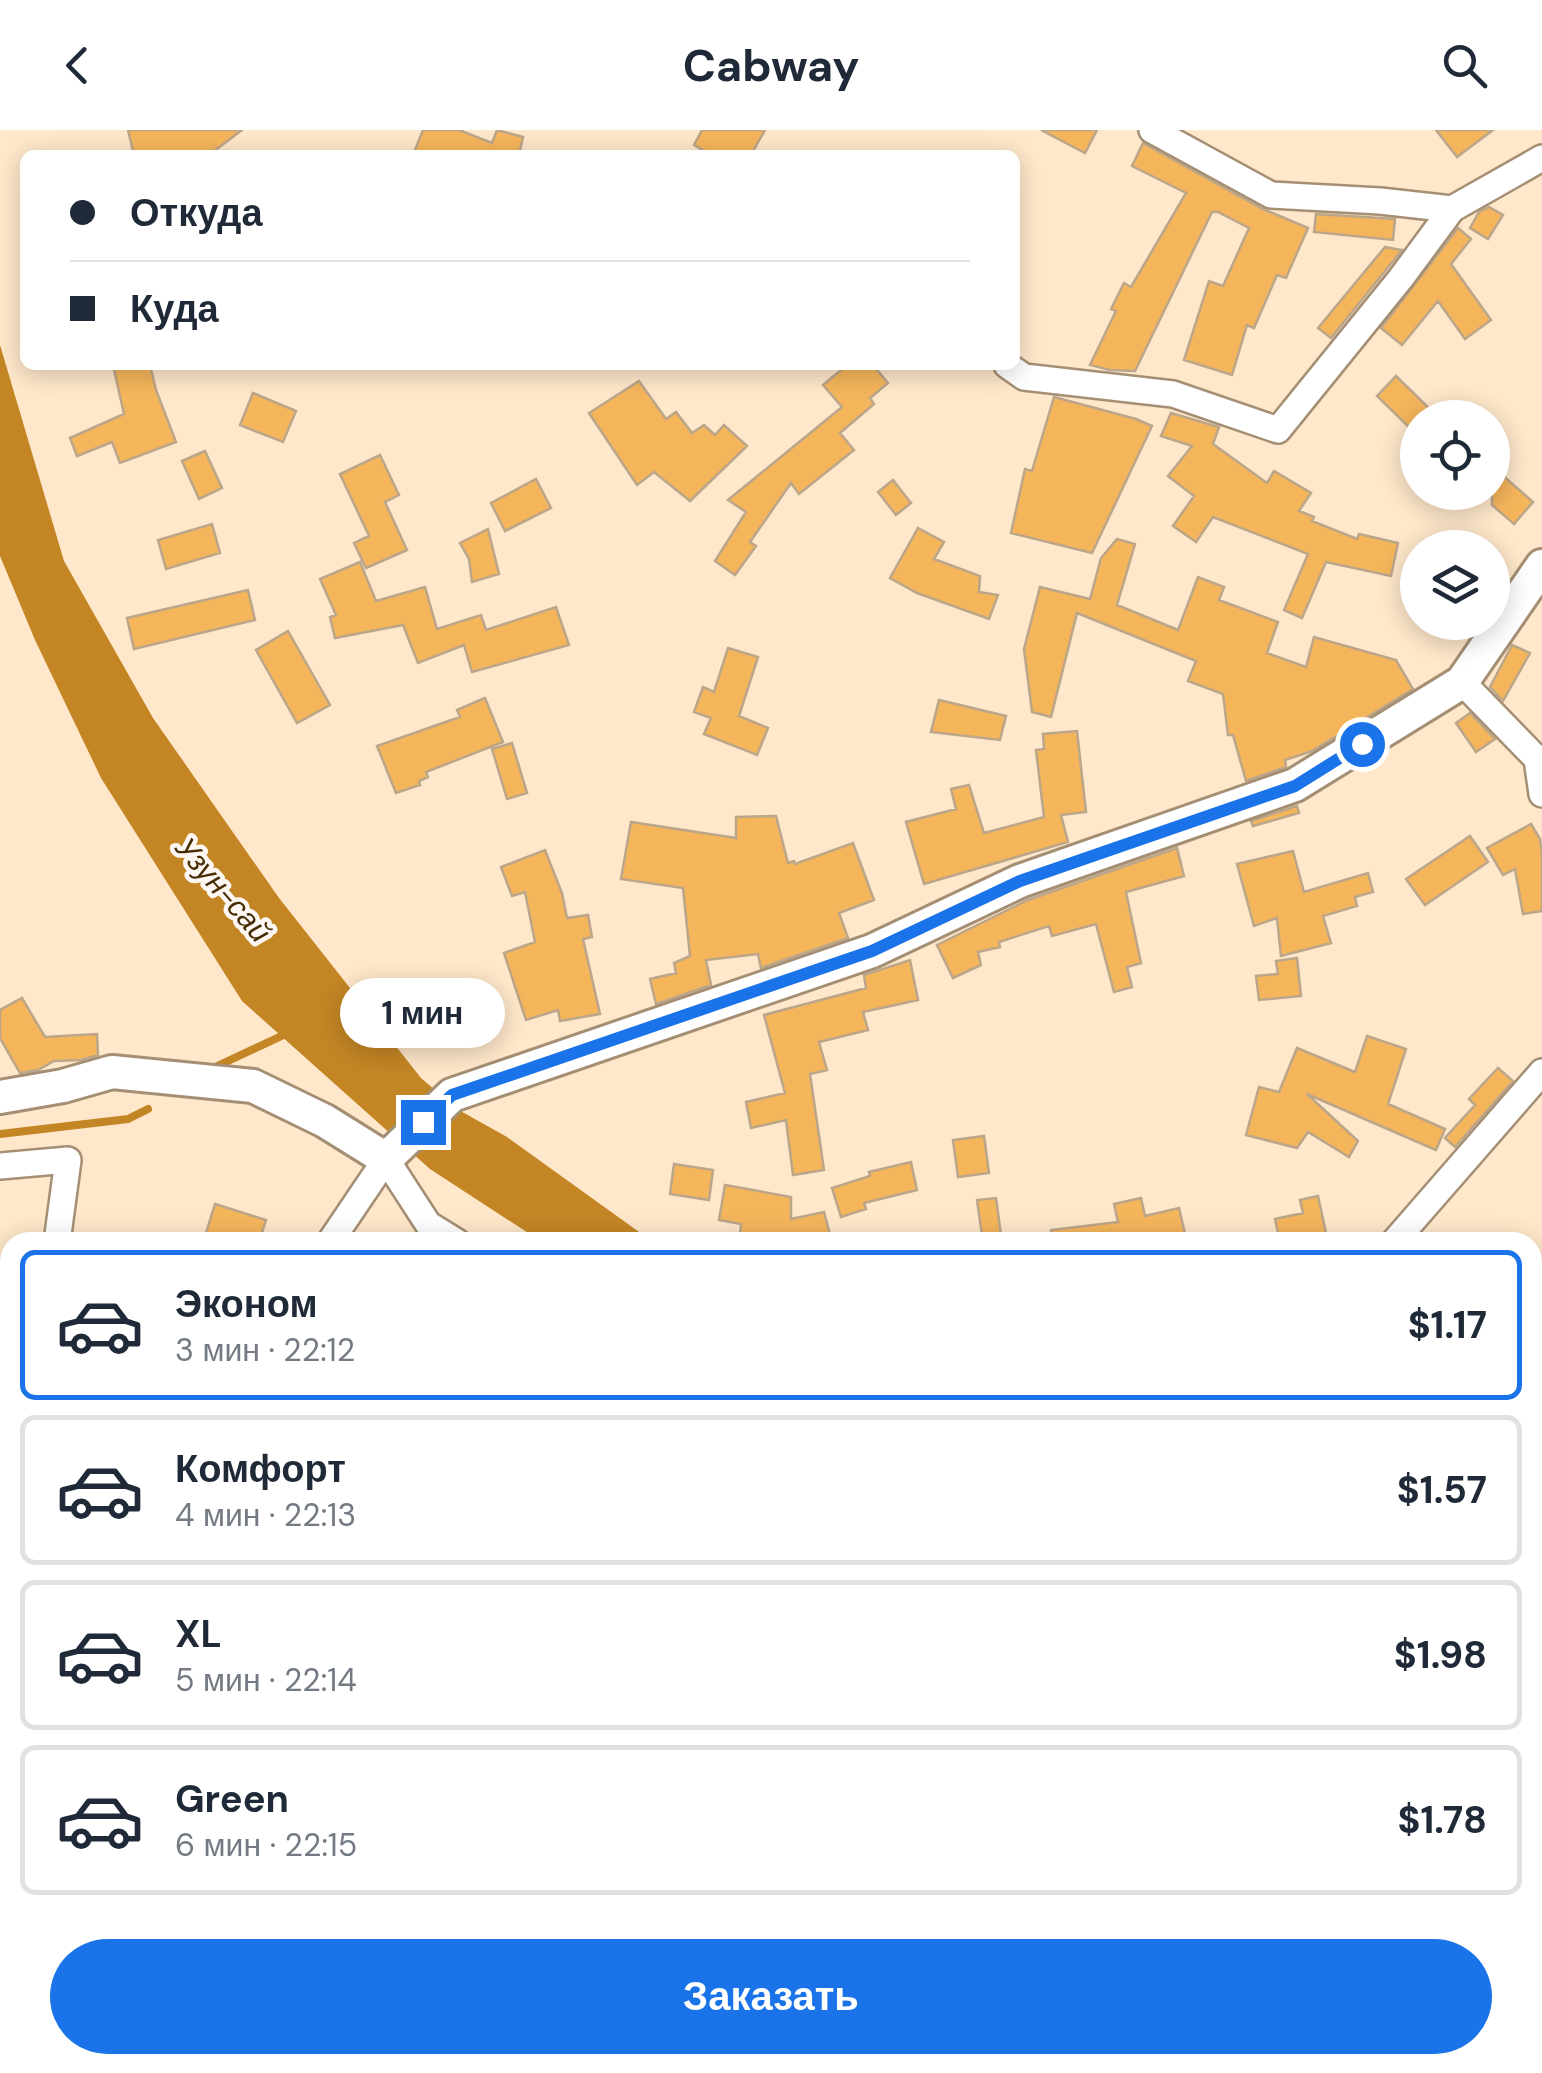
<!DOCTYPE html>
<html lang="ru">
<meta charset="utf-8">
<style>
body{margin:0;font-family:"DM Sans",sans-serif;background:#f6f6f7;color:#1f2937;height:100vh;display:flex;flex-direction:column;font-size:38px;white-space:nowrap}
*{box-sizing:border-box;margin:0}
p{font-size:32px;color:#747a83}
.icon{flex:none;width:55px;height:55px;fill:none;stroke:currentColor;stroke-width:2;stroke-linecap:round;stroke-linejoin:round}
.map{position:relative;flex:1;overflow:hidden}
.side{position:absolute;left:0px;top:1102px;width:1542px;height:842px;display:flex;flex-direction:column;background:#fff;border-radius:30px 30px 0 0;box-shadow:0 5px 25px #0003}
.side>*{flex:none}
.guide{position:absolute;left:20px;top:20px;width:1000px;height:220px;border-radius:15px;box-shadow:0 5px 25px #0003;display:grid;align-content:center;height:220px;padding:0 50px;background:#fff}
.fabs{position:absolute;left:1400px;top:270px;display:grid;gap:20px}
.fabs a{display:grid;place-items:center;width:110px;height:110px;border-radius:50%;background:#fff;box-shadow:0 5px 25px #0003;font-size:50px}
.end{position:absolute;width:45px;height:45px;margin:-22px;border:12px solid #1a73e8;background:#fff;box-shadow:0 0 0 5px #fff}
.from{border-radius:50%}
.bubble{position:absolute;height:70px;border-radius:35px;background:#fff;box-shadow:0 5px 25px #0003;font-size:32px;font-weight:700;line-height:70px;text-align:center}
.guide b{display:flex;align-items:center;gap:35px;height:95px;font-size:38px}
.guide b+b{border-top:2px solid #e0e1e3}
.guide i{width:25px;height:25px;background:#1f2937}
ul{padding:18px 0 0;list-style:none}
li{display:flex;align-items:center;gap:30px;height:150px;margin:0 20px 15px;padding:0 30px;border:5px solid #e0e1e3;border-radius:15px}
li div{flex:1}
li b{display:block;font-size:38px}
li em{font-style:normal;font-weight:700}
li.selected{border-color:#1a73e8}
li>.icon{width:90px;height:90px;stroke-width:1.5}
.button{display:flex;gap:20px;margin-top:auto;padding:20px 50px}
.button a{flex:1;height:115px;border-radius:60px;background:#1a73e8;color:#fff;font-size:40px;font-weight:700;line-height:115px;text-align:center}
header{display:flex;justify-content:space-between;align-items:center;height:130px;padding:0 50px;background:#fff;font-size:45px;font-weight:700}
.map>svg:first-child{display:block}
.water{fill:#c48625}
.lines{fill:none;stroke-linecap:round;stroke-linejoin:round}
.stream{stroke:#c48625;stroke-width:8}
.building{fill:#f5b55b;stroke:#bca68a;stroke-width:2.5}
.minor-casing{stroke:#a58f74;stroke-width:30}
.tertiary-casing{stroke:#a58f74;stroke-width:38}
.minor{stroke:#fff;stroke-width:25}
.tertiary{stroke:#fff;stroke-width:32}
.route{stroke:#1a73e8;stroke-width:12}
.labels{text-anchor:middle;stroke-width:9;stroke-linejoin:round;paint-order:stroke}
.water-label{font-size:30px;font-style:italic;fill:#462d04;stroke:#fcf7f2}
</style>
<header><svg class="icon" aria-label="back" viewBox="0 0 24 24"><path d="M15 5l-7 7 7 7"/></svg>Cabway<svg class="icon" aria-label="search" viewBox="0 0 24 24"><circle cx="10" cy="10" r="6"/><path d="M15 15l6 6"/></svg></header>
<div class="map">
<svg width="1542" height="1943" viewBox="0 0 1542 1943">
<rect width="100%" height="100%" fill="#fee7ca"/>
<!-- water -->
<path class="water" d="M 0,215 L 64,431 L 153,588 L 279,768 L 421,948 L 457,979 L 507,1007 L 653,1112 L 542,1112 L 430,1039 L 242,871 L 101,648 L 35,510 L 0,426 Z
M 1182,1935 L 1271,1935 L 1276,1943 L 1185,1943 Z"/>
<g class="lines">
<!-- stream -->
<path class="stream" d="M 213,938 L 290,902
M 0,1004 L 128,989 L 148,979"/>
</g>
<!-- building -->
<path class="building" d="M 128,0 L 242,0 L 209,25 L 134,25 Z
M 423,0 L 459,0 L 492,13 L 497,0 L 523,7 L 519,25 L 413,25 Z
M 702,0 L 765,0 L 751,25 L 711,25 L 694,15 Z
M 1041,0 L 1097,0 L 1085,23 Z
M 1436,0 L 1493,0 L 1457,27 Z
M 1143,13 L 1263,79 L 1308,98 L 1286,148 L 1277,145 L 1254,198 L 1247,195 L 1232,245 L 1184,230 L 1209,151 L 1223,156 L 1249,98 L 1218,82 L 1212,82 L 1135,241 L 1110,240 L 1090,235 L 1116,181 L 1111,179 L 1124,153 L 1131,157 L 1186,63 L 1132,36 Z
M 1489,77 L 1503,85 L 1488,109 L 1470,98 L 1479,82 Z
M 1316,84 L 1395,89 L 1393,110 L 1314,102 Z
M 1458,98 L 1471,109 L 1451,134 L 1491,190 L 1465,209 L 1438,171 L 1402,215 L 1381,198 Z
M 1385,117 L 1402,120 L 1331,208 L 1318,198 Z
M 113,235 L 150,235 L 156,260 L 176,312 L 120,333 L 112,312 L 77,326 L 70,308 L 124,284 Z
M 847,235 L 873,235 L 888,253 L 870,268 L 874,274 L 840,303 L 854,320 L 799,364 L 791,353 L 750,412 L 756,416 L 735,445 L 715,431 L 746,382 L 728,370 L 842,277 L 823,255 Z
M 1396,246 L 1439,288 L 1418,288 L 1418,306 L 1377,266 Z
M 639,251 L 666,289 L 676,282 L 692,303 L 704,295 L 715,305 L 724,295 L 747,316 L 690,371 L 654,342 L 637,355 L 589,283 Z
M 253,263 L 296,281 L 283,312 L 240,295 Z
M 1054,267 L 1136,289 L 1152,296 L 1092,423 L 1011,403 L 1025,339 L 1032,341 Z
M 1171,283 L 1219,297 L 1213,314 L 1267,353 L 1274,341 L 1311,363 L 1299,381 L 1314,387 L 1312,391 L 1357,409 L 1359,404 L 1398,413 L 1391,446 L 1326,432 L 1302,488 L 1284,480 L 1308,424 L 1213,387 L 1196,412 L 1173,396 L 1194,366 L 1168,346 L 1192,316 L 1161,306 Z
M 205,321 L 222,358 L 199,369 L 182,331 Z
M 380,325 L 399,365 L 385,372 L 407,420 L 366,438 L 354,413 L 369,406 L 340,344 Z
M 1492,336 L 1533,372 L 1514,394 L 1492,375 Z
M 536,349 L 551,378 L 505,401 L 491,373 Z
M 893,350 L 911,373 L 896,385 L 878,362 Z
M 212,394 L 220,423 L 166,439 L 158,410 Z
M 918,398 L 944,412 L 934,429 L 980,446 L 979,462 L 998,465 L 989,489 L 917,463 L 890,448 Z
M 488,399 L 499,444 L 472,452 L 469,429 L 460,413 Z
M 1117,409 L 1135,414 L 1117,475 L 1178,500 L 1198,447 L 1224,457 L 1219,470 L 1278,492 L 1267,523 L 1306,537 L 1314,507 L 1396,530 L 1413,559 L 1312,621 L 1285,630 L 1286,637 L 1246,651 L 1233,605 L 1228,605 L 1223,564 L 1188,551 L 1196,531 L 1077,483 L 1051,587 L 1032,582 L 1024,519 L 1040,457 L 1090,469 L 1101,428 Z
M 360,432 L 376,471 L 425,457 L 437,499 L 481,485 L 486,500 L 556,477 L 569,515 L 472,542 L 464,515 L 418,533 L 403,495 L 335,508 L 330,487 L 336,485 L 320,449 Z
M 248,460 L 255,490 L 134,519 L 127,488 Z
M 288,501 L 330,575 L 297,593 L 256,520 Z
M 1512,515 L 1530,523 L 1503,571 L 1490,557 Z
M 728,518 L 758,527 L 739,586 L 768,598 L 757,625 L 704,604 L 711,588 L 694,582 L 703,557 L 714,562 Z
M 485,568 L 503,612 L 426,642 L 428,647 L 419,651 L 420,655 L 396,663 L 377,616 L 460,587 L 457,580 Z
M 939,570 L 1006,586 L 1000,610 L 931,602 Z
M 1470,583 L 1495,609 L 1476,622 L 1456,593 Z
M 1077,601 L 1086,682 L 1061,685 L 1068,712 L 924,754 L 906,692 L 956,679 L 951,659 L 969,655 L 984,703 L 1044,687 L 1036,620 L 1044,619 L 1043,604 Z
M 512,613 L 527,663 L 507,669 L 492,619 Z
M 1297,676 L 1299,683 L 1253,696 L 1251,691 Z
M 776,686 L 788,733 L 794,731 L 795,734 L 853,713 L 874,770 L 839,783 L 848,808 L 761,838 L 758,824 L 706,830 L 711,855 L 656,874 L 650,849 L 676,843 L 674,833 L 690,826 L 683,758 L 621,749 L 631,692 L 736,708 L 736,687 Z
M 1531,694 L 1540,709 L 1542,723 L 1542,781 L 1523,784 L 1515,739 L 1503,745 L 1487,718 Z
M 1470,706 L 1488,732 L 1425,775 L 1406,749 Z
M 1177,718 L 1184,746 L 1126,762 L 1141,833 L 1127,837 L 1132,857 L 1114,862 L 1096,794 L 1052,806 L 1049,796 L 999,812 L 1000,817 L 978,822 L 981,835 L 953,848 L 937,815 L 1028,770 Z
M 545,720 L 562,763 L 567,788 L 588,785 L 592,807 L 583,809 L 600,884 L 560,891 L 558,880 L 526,890 L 504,823 L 535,812 L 525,762 L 512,766 L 501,737 Z
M 1293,721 L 1304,762 L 1368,743 L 1373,762 L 1355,767 L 1357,776 L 1323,786 L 1331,813 L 1281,826 L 1277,788 L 1254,796 L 1237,734 Z
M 1297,828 L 1301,866 L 1259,870 L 1256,846 L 1278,844 L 1276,831 Z
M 910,830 L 918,870 L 863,882 L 868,900 L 819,912 L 827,940 L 810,944 L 824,1040 L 793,1045 L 786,990 L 751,998 L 746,972 L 785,963 L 764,885 L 866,858 L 864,845 Z
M 22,868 L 45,907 L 97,904 L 98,925 L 81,930 L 54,931 L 38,940 L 20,943 L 0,908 L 0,880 Z
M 1367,906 L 1406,919 L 1388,974 L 1445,999 L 1436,1020 L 1307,964 L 1358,1011 L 1349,1027 L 1308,1002 L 1297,1018 L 1246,1005 L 1259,957 L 1279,962 L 1297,918 L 1355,942 Z
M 1498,938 L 1513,951 L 1455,1017 L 1445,1008 L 1475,975 L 1469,969 Z
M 984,1006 L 989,1043 L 958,1047 L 953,1010 Z
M 911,1032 L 917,1060 L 864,1073 L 866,1079 L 841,1087 L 832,1058 L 870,1046 L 869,1042 Z
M 674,1034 L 713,1040 L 709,1070 L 670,1064 Z
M 725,1055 L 791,1067 L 791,1089 L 824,1082 L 832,1112 L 756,1112 L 755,1105 L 740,1103 L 741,1094 L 719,1090 Z
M 1318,1066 L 1328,1112 L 1280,1112 L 1275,1089 L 1303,1083 L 1300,1070 Z
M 996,1068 L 1002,1112 L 983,1112 L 977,1070 Z
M 1141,1068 L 1145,1086 L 1179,1078 L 1187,1112 L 1052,1112 L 1051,1100 L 1118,1092 L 1114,1074 Z
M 215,1074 L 266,1090 L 259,1112 L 237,1112 L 206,1103 Z"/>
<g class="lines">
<!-- minor casing -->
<g class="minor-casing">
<path id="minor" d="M 1152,0 L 1271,65 L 1380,71 L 1452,79 L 1542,28
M 1007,235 L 1024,247 L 1173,264 L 1278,300 L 1401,148 L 1452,79
M 1462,552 L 1537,629 L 1542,664
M 0,1036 L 68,1030 L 57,1112
M 330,1112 L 386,1029 L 428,1094 L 457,1112
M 1394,1112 L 1542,942
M 0,1444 L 10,1386
M 1532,1551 L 1542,1550
M 0,1868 L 10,1868
M 104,1935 L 113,1943
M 1132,1943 L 1138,1935"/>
</g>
<!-- tertiary casing -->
<g class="tertiary-casing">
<path id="tertiary" d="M 0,967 L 63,956 L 112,942 L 253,956 L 325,991 L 386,1029 L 452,965 L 872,821 L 1020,751 L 1295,655 L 1462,552 L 1542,436"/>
</g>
<!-- minor -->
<use href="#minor" class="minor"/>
<!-- tertiary -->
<use href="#tertiary" class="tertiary"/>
</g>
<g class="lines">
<!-- route -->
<path class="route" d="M 423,992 L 452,965 L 872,821 L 1020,751 L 1295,656 L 1362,614"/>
</g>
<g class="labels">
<!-- water labels -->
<g class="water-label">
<text transform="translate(223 760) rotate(49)" y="10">Узун-сай</text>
</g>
</g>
</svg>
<div class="fabs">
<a><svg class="icon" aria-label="locate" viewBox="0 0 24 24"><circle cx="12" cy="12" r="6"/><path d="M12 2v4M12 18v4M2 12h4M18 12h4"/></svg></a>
<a><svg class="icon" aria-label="layers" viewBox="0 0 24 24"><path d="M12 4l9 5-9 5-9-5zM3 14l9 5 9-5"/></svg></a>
</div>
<i class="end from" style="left:1362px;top:614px"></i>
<i class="end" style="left:423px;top:992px"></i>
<div class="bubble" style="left:340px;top:848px;width:165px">1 мин</div>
<div class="guide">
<b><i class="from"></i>Откуда</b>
<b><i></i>Куда</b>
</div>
<section class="side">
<ul>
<li class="selected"><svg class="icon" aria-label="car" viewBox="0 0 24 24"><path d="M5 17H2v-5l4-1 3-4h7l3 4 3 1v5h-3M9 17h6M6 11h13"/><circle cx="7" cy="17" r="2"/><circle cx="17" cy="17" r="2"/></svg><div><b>Эконом</b><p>3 мин · 22:12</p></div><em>$1.17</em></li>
<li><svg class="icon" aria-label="car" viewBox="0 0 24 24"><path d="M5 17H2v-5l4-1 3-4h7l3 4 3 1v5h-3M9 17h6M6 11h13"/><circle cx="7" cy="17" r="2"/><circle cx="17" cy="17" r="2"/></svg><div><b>Комфорт</b><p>4 мин · 22:13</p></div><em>$1.57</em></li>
<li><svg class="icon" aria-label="car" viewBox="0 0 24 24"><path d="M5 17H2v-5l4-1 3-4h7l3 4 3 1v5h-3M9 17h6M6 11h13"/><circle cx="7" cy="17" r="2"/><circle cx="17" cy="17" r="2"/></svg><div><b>XL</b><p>5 мин · 22:14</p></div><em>$1.98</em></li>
<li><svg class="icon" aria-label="car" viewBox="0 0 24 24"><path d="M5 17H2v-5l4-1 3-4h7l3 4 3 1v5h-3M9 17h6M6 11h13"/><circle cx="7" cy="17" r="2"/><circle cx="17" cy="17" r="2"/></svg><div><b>Green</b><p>6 мин · 22:15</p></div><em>$1.78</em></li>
</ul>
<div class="button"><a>Заказать</a></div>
</section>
</div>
